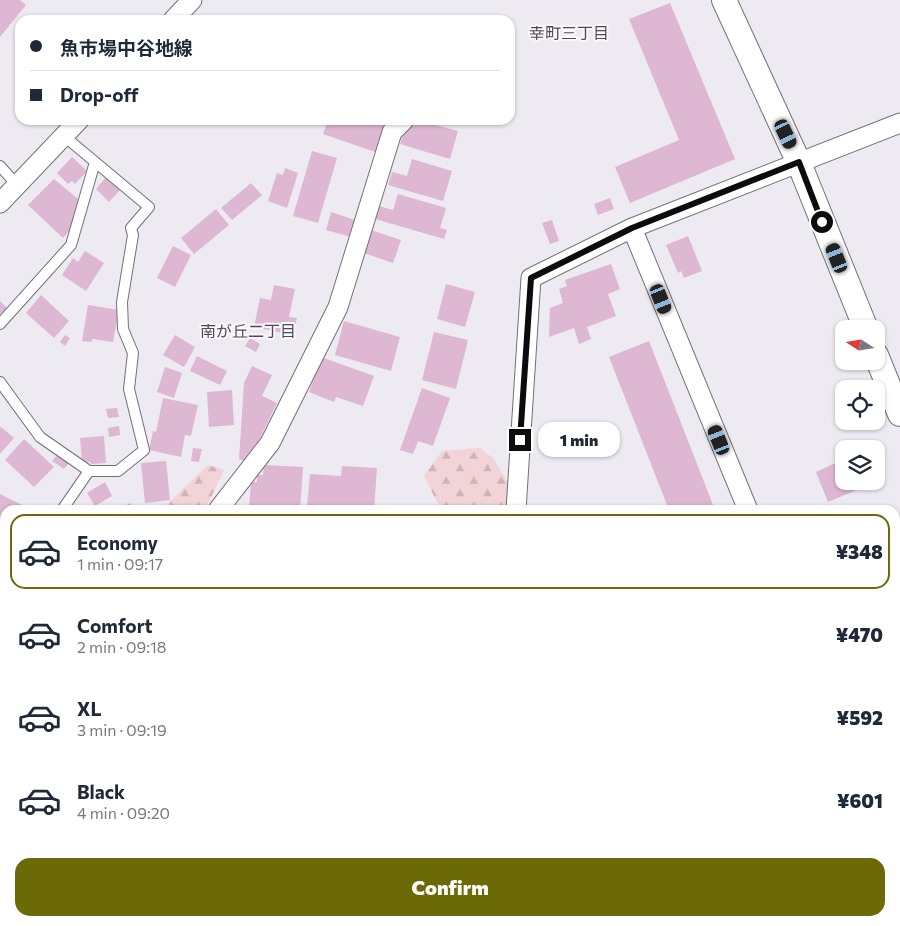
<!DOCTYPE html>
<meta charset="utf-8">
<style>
body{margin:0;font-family:Commissioner,"Noto Sans JP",sans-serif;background:#f2f2f3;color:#1f2937;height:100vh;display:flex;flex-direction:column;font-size:19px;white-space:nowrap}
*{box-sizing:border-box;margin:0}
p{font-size:16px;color:#747a83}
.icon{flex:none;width:28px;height:28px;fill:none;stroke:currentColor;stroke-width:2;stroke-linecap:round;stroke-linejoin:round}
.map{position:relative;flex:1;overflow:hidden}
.panel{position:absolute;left:0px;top:505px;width:900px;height:421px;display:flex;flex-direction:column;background:#fff;border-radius:15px 15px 0 0;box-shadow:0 1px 4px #0004}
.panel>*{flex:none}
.hud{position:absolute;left:15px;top:15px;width:500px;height:110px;border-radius:15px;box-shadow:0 1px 4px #0004;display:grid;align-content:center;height:110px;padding:0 15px;background:#fff}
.needle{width:32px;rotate:282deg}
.controls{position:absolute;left:835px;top:320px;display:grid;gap:10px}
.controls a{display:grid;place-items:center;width:50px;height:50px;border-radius:10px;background:#fff;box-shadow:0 1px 4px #0004;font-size:25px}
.end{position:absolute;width:22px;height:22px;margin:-11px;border:6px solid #0c0b0d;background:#fff;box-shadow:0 0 0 2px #fff}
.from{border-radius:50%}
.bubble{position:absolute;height:35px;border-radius:15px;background:#fff;box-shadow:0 1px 4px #0004;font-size:16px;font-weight:800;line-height:35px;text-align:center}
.car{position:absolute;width:15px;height:30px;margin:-15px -8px;border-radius:6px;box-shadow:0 0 4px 1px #0007;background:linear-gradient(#222 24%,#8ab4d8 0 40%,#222 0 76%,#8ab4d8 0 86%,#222 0)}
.hud b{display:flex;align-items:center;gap:18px;height:48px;font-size:19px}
.hud b+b{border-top:1px solid #e0e1e3}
.hud i{width:12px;height:12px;background:#1f2937}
ul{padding:9px 0 0;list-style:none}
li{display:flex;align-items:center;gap:15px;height:75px;margin:0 10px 8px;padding:0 5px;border:2px solid transparent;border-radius:15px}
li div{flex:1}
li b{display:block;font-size:19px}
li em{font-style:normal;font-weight:800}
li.selected{border-color:#6c6a06}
li>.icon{width:45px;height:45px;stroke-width:1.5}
.action{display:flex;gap:10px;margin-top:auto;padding:10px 15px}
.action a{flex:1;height:58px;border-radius:15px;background:#6c6a06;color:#fff;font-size:20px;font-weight:800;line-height:58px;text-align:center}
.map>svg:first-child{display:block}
.forest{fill:url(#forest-firs)}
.building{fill:#deb7d2}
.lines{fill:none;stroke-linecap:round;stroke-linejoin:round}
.service-casing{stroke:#737077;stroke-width:12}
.minor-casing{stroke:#737077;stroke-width:21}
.tertiary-casing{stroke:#737077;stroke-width:26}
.service{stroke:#fff;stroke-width:10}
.minor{stroke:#fff;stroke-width:19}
.tertiary{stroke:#fff;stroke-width:24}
.route{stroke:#0c0b0d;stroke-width:6}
.labels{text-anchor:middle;stroke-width:4;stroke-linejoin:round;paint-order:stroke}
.neighbourhood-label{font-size:16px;fill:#4e4c52;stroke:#faf7ff}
</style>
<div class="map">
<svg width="900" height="926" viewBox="0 0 900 926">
<defs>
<pattern id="forest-firs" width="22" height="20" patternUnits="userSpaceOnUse" patternTransform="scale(1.25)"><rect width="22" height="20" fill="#f2d3d7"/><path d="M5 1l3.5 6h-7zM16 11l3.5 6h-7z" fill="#ceb4b7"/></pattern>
</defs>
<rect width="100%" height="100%" fill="#edeaf2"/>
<!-- forest -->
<path class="forest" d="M 480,448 L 494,459 L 509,485 L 506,510 L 441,510 L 424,476 L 442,451 Z
M 208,465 L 224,470 L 205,510 L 161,510 Z"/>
<!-- building -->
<path class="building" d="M 0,0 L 20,0 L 26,5 L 0,37 Z
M 670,3 L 735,159 L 630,203 L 615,167 L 679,140 L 629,19 Z
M 341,120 L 355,125 L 357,120 L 388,120 L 378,153 L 323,134 L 328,121 L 339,125 Z
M 417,120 L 458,131 L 450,159 L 400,144 L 407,122 L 416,125 Z
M 312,151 L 337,158 L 318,223 L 293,216 Z
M 72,157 L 87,171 L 75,184 L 72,181 L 68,184 L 57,173 Z
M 412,159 L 452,171 L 443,201 L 388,185 L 392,172 L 407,176 Z
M 285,168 L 298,173 L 287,208 L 268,201 L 277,173 L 283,175 Z
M 107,176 L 121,189 L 109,202 L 96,189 Z
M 54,179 L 78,199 L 70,230 L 63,238 L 28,205 Z
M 251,183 L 262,195 L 232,220 L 221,208 Z
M 398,194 L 446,208 L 440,228 L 447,230 L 444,239 L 375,219 L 379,206 L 393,210 Z
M 610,198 L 614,209 L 598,215 L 594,204 Z
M 216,209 L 229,225 L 194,254 L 181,238 Z
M 331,212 L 355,220 L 351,237 L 326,230 Z
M 552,220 L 559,241 L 550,244 L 542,223 Z
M 371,230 L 401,240 L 393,263 L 364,253 Z
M 688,236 L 702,271 L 684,278 L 681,271 L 678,273 L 666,245 Z
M 173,246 L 191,255 L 175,287 L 157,278 Z
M 85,251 L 104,263 L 86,291 L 62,275 L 73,258 L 78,262 Z
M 611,264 L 620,289 L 608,294 L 616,316 L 587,327 L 591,339 L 579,344 L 574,328 L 549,337 L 550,308 L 563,303 L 559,289 L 567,286 L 565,280 Z
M 446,284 L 475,292 L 465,327 L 437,319 Z
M 274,285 L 295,289 L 289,317 L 297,318 L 293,335 L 254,327 L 260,298 L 271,300 Z
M 41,295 L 69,321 L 54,338 L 26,313 Z
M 0,301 L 7,308 L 0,314 Z
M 88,305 L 119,310 L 113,342 L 92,339 L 92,342 L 82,341 Z
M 344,321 L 400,337 L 391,371 L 335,355 Z
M 434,332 L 468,340 L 456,389 L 422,380 Z
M 65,335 L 70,338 L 65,346 L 60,342 Z
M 175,335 L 195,347 L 184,367 L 163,355 Z
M 250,338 L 260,344 L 256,352 L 245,346 Z
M 649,341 L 715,510 L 669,510 L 609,357 Z
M 197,356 L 227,371 L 220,385 L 190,371 Z
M 321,357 L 374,376 L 363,406 L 336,397 L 334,402 L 309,392 Z
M 252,366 L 272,375 L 262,396 L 277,403 L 248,463 L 239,459 L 244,383 Z
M 165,367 L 182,373 L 174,398 L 157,392 Z
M 422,388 L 450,398 L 433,446 L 418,441 L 413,454 L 400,450 Z
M 232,390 L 234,425 L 209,427 L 207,392 Z
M 163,398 L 198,405 L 191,436 L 185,435 L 181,457 L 149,450 L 153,431 L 156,432 Z
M 117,408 L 119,417 L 108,418 L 106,409 Z
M 119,426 L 120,435 L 109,437 L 108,428 Z
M 1,427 L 14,438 L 0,454 L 0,428 Z
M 104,436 L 106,463 L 91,464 L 90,462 L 82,462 L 80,438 Z
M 24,439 L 54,467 L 34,487 L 5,460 Z
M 193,448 L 202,449 L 199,462 L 191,461 Z
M 58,454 L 69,463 L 64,469 L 52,461 Z
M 844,459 L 844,481 L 864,481 L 866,486 L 828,502 L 816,472 Z
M 166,461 L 170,500 L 145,503 L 141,463 Z
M 264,465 L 303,467 L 300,510 L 249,508 L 251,482 L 257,482 L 257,475 L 263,475 Z
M 342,466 L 377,468 L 374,510 L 307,506 L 310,474 L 341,476 Z
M 105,482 L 112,496 L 95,506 L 87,493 Z
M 0,494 L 32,510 L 5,510 L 5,522 L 0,520 Z
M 130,503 L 134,510 L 118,510 Z
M 900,589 L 900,661 L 895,650 L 895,591 Z
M 900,745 L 900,807 L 895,809 L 895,747 Z
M 0,774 L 5,785 L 5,791 L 0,794 L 5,807 L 0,810 Z
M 4,827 L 5,828 L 5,840 L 2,839 Z
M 0,906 L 5,910 L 5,921 L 19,921 L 25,926 L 0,926 Z
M 71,921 L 106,921 L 106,926 L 72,926 Z
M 141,921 L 177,921 L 178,926 L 142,926 Z
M 581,921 L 594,921 L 582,926 Z
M 653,921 L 655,921 L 663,926 L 650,926 Z
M 716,921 L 746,921 L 748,925 L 718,926 Z"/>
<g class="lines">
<!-- service casing -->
<g class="service-casing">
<path id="service" d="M 64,136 L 149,207 L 131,228 L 133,235 L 122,302 L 123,329 L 133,353 L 129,389 L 144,450 L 118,471 L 89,471
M 0,166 L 17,185
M 0,324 L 71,245 L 95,162
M 0,382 L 40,437 L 89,471 L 62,510
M 0,705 L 5,705
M 0,871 L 5,887
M 31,921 L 37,926"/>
</g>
<!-- minor casing -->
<g class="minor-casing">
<path id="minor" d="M 173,20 L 192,0
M 0,203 L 79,120
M 218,510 L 270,443 L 338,307 L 392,132 L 404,120
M 516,510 L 531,278 L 632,228
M 748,510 L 632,228 L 900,123
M 895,685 L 900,683
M 895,868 L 900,880
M 765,921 L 767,926
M 54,926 L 55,921
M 636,926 L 638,921"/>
</g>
<!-- tertiary casing -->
<g class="tertiary-casing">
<path id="tertiary" d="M 724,0 L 799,163 L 866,329
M 876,355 L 900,414"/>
</g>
<!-- service -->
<use href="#service" class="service"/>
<!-- minor -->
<use href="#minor" class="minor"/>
<!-- tertiary -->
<use href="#tertiary" class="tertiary"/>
</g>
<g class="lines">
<!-- route -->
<path class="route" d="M 520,440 L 531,278 L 632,228 L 799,162 L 822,222"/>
</g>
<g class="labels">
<!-- neighbourhood labels -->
<g class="neighbourhood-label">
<text x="569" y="39">幸町三丁目</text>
<text x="248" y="337">南が丘二丁目</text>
</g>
</g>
</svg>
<div class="controls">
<a><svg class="needle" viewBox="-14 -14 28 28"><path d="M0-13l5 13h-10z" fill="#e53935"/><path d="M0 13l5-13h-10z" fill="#747a83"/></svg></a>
<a><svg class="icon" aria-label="locate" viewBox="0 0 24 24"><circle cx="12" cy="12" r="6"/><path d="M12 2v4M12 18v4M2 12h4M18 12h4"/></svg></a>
<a><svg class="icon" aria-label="layers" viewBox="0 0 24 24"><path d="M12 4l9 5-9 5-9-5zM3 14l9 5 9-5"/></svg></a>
</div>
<i class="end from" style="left:822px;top:222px"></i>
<i class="end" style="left:520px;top:440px"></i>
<div class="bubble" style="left:538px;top:422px;width:82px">1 min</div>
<i class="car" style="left:786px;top:134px;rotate:155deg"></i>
<i class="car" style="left:837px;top:258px;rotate:338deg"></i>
<i class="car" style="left:661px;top:299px;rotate:158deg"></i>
<i class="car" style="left:719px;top:440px;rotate:338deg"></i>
<div class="hud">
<b><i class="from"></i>魚市場中谷地線</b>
<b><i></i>Drop-off</b>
</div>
<section class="panel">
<ul>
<li class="selected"><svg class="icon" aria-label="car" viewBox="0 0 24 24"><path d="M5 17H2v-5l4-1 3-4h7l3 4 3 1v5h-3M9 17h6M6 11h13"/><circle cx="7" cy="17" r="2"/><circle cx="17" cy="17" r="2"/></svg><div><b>Economy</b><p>1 min · 09:17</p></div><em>¥348</em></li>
<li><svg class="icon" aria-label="car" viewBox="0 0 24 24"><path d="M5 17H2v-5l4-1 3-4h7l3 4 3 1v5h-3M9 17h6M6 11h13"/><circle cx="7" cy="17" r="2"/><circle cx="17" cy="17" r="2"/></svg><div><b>Comfort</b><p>2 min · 09:18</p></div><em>¥470</em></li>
<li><svg class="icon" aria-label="car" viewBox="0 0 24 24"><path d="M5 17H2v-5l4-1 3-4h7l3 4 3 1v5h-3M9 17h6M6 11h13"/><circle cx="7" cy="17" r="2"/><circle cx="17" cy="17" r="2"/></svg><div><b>XL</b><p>3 min · 09:19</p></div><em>¥592</em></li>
<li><svg class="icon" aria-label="car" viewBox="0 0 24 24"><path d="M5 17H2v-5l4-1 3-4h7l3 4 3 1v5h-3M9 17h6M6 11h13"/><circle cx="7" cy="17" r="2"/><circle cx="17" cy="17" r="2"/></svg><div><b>Black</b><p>4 min · 09:20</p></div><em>¥601</em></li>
</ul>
<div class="action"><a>Confirm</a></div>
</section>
</div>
